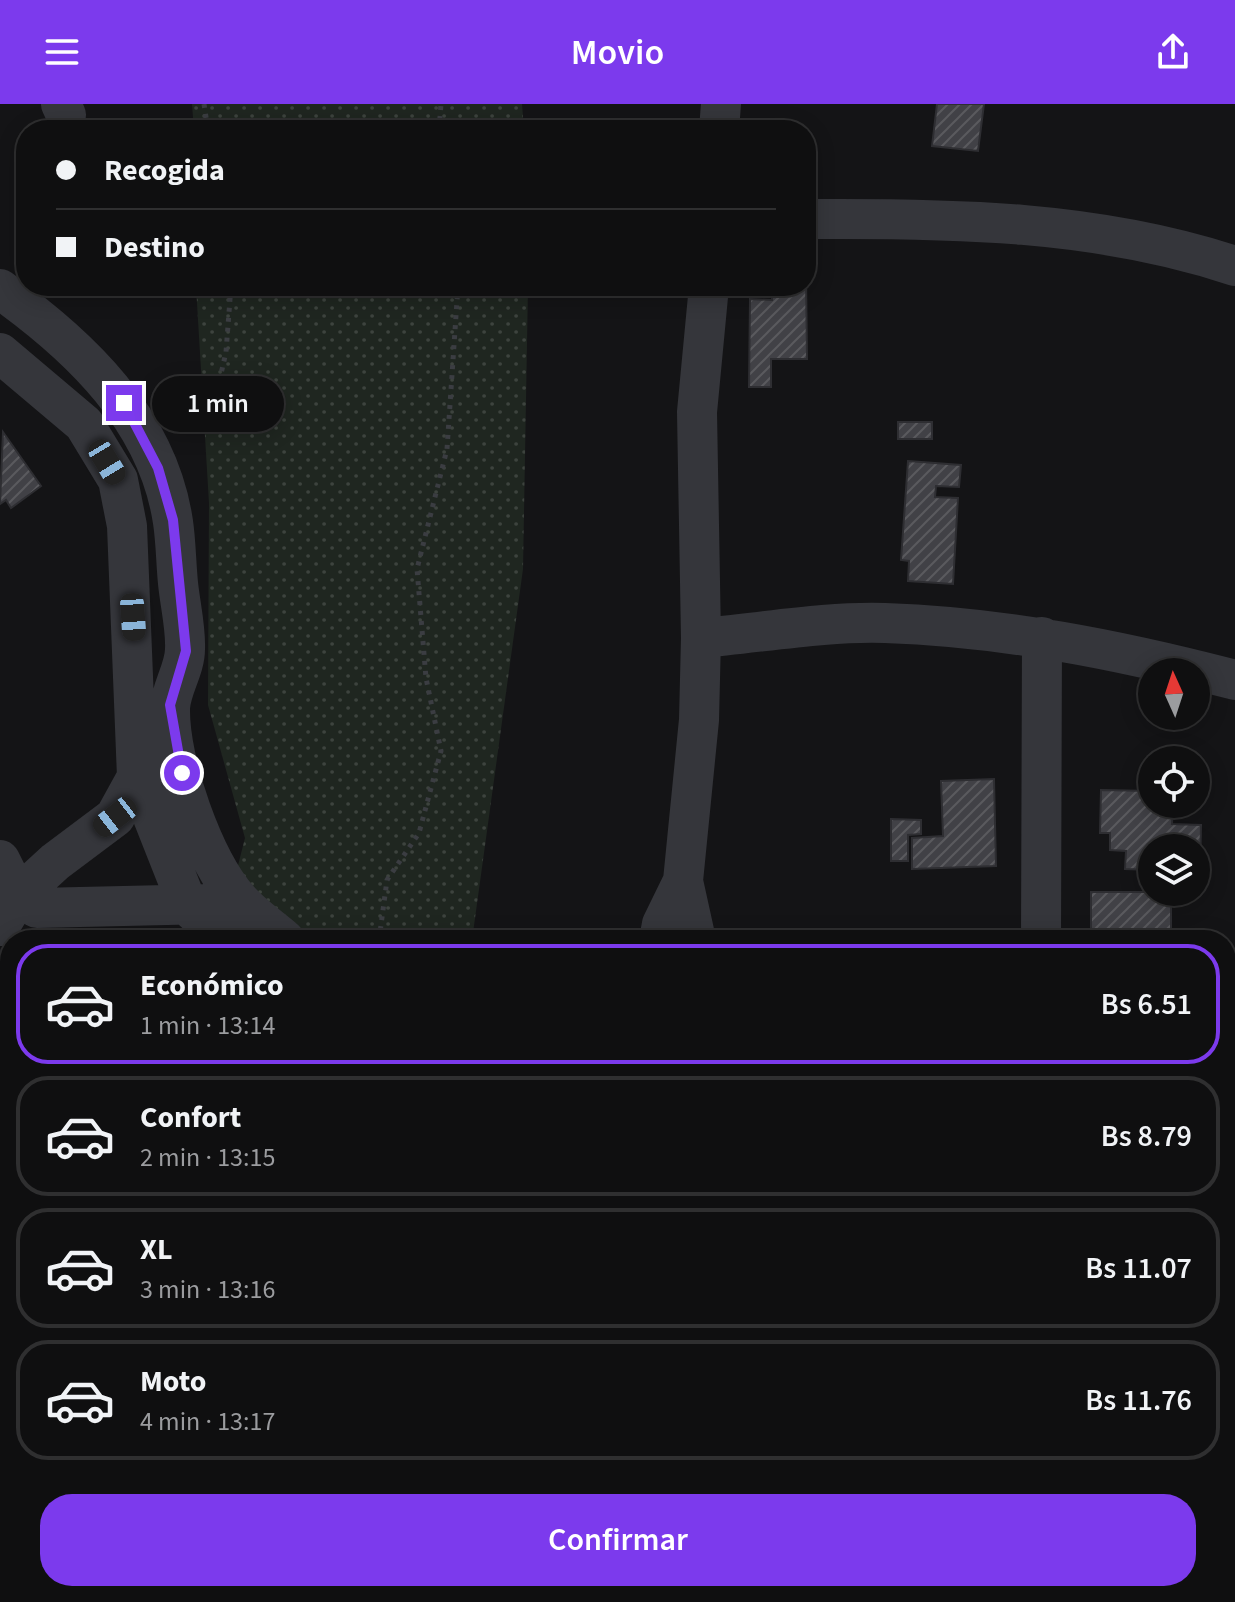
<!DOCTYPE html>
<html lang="es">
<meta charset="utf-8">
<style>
body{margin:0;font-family:"Source Sans 3",sans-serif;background:#181819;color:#f1f3f6;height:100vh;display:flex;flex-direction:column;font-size:30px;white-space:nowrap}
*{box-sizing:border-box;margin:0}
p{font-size:26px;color:#9b9c9f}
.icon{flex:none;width:44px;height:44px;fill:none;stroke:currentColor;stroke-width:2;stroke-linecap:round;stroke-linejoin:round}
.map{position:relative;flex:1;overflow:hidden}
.panel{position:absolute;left:0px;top:826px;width:1236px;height:672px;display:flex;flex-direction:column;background:#0f0f10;border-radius:32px 32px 0 0;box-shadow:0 4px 20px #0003,0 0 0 2px #2f2f30}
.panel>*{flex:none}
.guide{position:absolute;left:16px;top:16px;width:800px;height:176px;border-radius:32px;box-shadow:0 4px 20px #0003,0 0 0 2px #2f2f30;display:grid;align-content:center;height:176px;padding:0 40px;background:#0f0f10}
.needle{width:52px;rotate:357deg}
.buttons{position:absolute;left:1138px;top:554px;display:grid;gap:16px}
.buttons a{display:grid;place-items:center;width:72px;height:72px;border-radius:50%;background:#0f0f10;box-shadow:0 4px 20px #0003,0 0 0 2px #2f2f30;font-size:40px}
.end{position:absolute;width:36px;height:36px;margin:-18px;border:10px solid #7c3aed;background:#fff;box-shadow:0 0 0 4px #fff}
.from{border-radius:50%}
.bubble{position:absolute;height:56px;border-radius:28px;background:#0f0f10;box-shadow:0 4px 20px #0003,0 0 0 2px #2f2f30;font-size:26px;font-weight:600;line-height:56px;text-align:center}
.car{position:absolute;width:24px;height:48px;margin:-24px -12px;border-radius:10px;box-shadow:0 0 6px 2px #0007;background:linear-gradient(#222 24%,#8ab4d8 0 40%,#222 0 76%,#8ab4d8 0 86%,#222 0)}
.guide b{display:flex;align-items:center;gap:28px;height:76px;font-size:30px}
.guide b+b{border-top:2px solid #2f2f30}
.guide i{width:20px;height:20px;background:#f1f3f6}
ul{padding:14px 0 0;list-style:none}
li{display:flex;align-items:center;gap:24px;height:120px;margin:0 16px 12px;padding:0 24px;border:4px solid #2f2f30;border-radius:32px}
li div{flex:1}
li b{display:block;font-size:30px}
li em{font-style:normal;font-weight:600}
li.on{border-color:#7c3aed}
li>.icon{width:72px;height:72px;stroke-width:1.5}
.primary-button{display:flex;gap:16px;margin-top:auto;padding:16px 40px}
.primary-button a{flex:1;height:92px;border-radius:32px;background:#7c3aed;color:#fff;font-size:32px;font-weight:600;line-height:92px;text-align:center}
header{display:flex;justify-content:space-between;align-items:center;height:104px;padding:0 40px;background:#7c3aed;color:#fff;font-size:36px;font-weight:600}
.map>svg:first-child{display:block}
.grass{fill:url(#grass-dots)}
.building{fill:url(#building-hatch);stroke:#2e2e32;stroke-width:2}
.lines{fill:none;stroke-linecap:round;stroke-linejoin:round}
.path{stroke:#3b3d42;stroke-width:5;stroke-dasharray:4 6;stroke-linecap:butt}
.minor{stroke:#35363b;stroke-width:40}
.route{stroke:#7c3aed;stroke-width:10}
</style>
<header><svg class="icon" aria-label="menu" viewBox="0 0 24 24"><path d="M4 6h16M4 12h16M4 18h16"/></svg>Movio<svg class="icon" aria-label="share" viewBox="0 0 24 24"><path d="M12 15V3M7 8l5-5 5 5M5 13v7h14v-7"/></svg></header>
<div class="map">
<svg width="1235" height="1498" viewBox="0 0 1235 1498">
<defs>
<pattern id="grass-dots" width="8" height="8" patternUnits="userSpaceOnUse" patternTransform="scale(2)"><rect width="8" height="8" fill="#1f2620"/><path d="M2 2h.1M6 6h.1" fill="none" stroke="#3d433e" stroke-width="1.8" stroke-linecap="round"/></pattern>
<pattern id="building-hatch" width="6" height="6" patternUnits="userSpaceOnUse" patternTransform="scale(2)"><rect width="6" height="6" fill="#414146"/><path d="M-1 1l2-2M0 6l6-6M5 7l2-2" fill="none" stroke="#5a5a5e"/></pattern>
</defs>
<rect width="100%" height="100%" fill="#141416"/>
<!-- grass -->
<path class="grass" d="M 192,0 L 522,0 L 524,26 L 194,26 Z
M 196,182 L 528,182 L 523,465 L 472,836 L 219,836 L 245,734 L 208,601 L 209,399 Z
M 10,1398 L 10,1488 L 490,1488 L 489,1498 L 0,1498 L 0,1399 Z"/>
<!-- building -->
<path class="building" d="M 937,0 L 984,0 L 978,47 L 932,42 Z
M 806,171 L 807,255 L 771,255 L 771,283 L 749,283 L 750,195 L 772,196 L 772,182 L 806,182 Z
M 898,318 L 932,318 L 932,335 L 898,335 Z
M 3,328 L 41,382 L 11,404 L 6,396 L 0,400 Z
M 908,357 L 961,361 L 959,383 L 936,382 L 935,393 L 958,394 L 953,480 L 908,477 L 909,457 L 901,456 Z
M 994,675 L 996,762 L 912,765 L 912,734 L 943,732 L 941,677 Z
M 1101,686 L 1152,687 L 1152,700 L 1173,700 L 1172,720 L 1201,721 L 1200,767 L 1196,767 L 1196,744 L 1152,744 L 1152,766 L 1125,765 L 1126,747 L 1110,746 L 1110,729 L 1100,729 Z
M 891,715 L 921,716 L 921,730 L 908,731 L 908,757 L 891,757 Z
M 1091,788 L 1171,788 L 1171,832 L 1194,832 L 1194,836 L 1091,836 Z
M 0,1240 L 10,1252 L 10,1280 L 0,1289 Z
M 751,1488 L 824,1488 L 822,1498 L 749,1498 Z
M 836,1488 L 889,1488 L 889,1498 L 836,1498 Z
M 1072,1489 L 1126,1495 L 1126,1498 L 1071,1498 Z"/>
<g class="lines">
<!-- path -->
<path class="path" d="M 204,0 L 208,26
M 439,26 L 441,0
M 170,319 L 194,314 L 218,283 L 226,248 L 231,182
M 379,836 L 387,776 L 419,729 L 441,647 L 426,574 L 417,465 L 447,345 L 458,182
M 0,1438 L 10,1435"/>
<!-- minor -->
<path class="minor" d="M 61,0 L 66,11
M 719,26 L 721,0
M 806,115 C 950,114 1097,116 1235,162
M 0,185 C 80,242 158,316 173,418 C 176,438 176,459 178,479 C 180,500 186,524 185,545 C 185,565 171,584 170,604 C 169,658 203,755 239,796 C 252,811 270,823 285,836
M 0,249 L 84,320 L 118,376 L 127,422 L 137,673 L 188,802 L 225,836
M 701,534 C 760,529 826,517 885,519 C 1004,523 1120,546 1235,576
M 0,756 L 18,792 L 37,804 L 210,800
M 683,777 L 696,836
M 0,822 L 18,792 L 55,758 L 115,713 L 137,673 L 152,663
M 659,836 L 662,820 L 683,777 L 699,616 L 701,534 L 697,308 L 709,182
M 1041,836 L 1042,533
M 1226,1253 L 1235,1254
M 1226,1310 L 1235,1312
M 1226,1344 L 1235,1345"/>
</g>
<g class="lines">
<!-- route -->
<path class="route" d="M 124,299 L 158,364 L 173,416 L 186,547 L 170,601 L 182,669"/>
</g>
</svg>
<div class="buttons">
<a><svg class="needle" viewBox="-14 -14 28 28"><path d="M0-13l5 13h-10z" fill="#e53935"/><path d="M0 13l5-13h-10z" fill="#9b9c9f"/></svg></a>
<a><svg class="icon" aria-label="locate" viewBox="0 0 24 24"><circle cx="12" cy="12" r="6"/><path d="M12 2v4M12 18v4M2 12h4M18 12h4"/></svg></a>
<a><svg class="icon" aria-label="layers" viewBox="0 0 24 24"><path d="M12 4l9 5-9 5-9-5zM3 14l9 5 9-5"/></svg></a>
</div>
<i class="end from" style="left:182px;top:669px"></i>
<i class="end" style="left:124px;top:299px"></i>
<div class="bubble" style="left:152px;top:272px;width:132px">1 min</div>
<i class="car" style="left:107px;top:358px;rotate:149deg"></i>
<i class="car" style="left:133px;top:513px;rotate:176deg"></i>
<i class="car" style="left:115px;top:713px;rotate:232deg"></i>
<div class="guide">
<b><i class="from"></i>Recogida</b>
<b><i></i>Destino</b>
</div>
<section class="panel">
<ul>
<li class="on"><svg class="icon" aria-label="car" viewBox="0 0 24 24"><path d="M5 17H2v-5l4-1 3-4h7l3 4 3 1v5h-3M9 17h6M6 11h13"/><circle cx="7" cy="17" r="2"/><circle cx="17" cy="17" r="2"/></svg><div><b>Económico</b><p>1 min · 13:14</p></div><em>Bs 6.51</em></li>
<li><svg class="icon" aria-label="car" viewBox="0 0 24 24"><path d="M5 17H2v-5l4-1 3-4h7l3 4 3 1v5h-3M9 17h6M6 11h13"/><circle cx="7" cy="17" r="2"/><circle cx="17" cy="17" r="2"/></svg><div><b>Confort</b><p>2 min · 13:15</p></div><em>Bs 8.79</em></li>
<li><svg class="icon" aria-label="car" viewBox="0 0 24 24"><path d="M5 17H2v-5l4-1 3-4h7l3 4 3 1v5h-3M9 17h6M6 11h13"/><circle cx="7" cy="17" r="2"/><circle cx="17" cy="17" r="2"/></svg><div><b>XL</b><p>3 min · 13:16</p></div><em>Bs 11.07</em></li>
<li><svg class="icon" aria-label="car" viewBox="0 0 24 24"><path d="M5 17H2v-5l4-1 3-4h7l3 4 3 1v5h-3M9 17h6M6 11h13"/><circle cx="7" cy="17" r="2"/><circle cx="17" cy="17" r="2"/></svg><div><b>Moto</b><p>4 min · 13:17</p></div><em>Bs 11.76</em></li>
</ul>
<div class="primary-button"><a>Confirmar</a></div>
</section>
</div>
